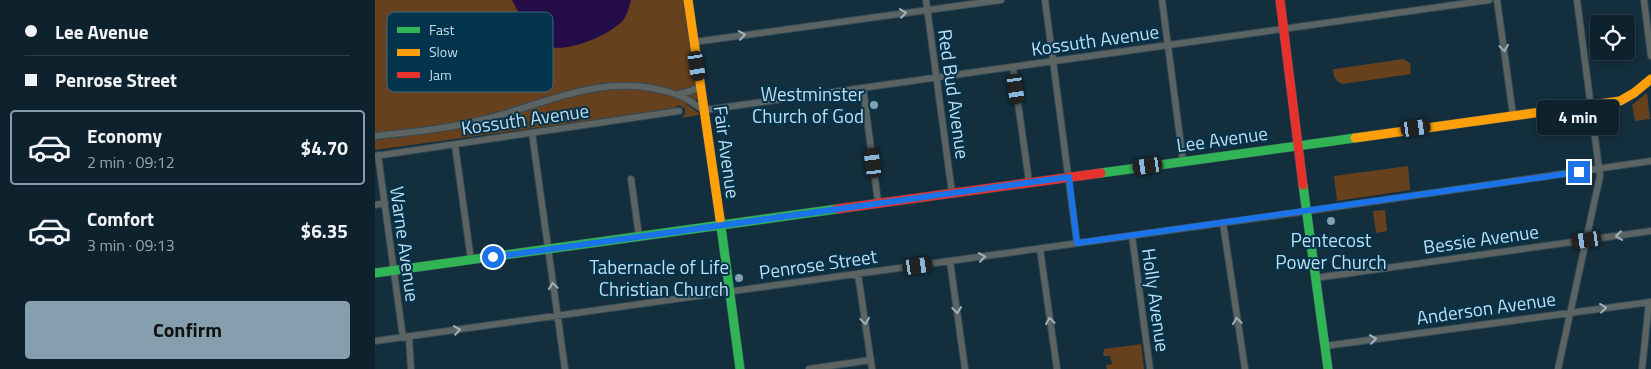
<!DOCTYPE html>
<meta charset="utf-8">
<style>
body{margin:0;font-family:"Titillium Web",sans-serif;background:#1c2f39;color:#f1f3f6;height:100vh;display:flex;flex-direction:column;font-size:19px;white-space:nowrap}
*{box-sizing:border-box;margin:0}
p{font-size:16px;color:#9ba4aa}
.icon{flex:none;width:28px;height:28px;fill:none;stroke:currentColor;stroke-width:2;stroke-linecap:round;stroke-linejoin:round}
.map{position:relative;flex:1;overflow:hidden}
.side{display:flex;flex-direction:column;background:#0e222d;width:375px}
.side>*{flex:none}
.hud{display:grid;align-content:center;height:110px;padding:0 25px;background:#0e222d}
.buttons{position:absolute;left:1215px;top:15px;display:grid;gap:10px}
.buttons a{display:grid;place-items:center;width:45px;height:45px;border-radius:5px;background:#0e222d;box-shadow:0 2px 8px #0003,0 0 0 1px #2e3f49;font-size:25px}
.end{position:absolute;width:22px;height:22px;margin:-11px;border:6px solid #1a73e8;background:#fff;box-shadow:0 0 0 2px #fff}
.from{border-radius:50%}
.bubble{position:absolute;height:35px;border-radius:5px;background:#0e222d;box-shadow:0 2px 8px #0003,0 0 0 1px #2e3f49;font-size:16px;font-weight:700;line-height:35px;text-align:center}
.car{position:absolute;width:15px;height:30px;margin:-15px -8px;border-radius:6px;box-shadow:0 0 4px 1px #0007;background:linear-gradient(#222 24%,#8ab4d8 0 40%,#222 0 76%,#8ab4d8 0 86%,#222 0)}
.hud b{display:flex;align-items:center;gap:18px;height:48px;font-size:19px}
.hud b+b{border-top:1px solid #2e3f49}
.hud i{width:12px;height:12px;background:#f1f3f6}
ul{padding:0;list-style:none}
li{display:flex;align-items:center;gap:15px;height:75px;margin:0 10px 8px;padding:0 15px;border:2px solid transparent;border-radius:5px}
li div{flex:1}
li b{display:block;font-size:19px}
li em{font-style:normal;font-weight:700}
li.on{border-color:#869fae}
li>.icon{width:45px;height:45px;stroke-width:1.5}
.cta{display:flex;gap:10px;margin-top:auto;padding:10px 25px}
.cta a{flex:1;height:58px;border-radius:5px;background:#869fae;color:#111;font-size:20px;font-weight:700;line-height:58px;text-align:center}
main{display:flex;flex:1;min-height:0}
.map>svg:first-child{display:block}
.green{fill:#67401e}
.water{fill:#240c49}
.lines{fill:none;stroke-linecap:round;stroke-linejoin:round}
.street-casing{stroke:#334955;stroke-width:8}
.fast-casing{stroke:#334955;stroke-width:10}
.slow-casing{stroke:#334955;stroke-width:10}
.jam-casing{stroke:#334955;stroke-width:10}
.street{stroke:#5b6463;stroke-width:6}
.fast{stroke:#30b455;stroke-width:9}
.slow{stroke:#ff9f0a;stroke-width:9}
.jam{stroke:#e5322d;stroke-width:9}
.oneway{stroke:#9fb2bc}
.route{stroke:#1a73e8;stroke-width:6}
.poi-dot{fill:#869fae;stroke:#02344d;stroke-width:2}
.labels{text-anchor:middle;stroke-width:4;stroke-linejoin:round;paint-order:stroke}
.street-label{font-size:19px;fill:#c4dcec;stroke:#02344d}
.poi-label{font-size:19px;fill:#c4dcec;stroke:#02344d;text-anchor:end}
.key{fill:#02344d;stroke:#3c667d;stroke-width:1}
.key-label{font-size:14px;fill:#c4dcec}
</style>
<main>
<section class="side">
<div class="hud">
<b><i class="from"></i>Lee Avenue</b>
<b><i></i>Penrose Street</b>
</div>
<ul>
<li class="on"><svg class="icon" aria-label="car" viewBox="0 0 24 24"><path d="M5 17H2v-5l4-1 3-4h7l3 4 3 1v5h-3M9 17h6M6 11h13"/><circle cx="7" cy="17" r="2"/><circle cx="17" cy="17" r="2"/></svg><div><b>Economy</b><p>2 min · 09:12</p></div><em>$4.70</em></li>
<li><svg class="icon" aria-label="car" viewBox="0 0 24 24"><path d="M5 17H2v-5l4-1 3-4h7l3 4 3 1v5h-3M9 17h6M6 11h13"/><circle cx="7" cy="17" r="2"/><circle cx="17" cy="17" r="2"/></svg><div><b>Comfort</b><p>3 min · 09:13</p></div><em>$6.35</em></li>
</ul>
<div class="cta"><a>Confirm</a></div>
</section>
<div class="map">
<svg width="1276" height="369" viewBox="0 0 1276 369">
<rect width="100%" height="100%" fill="#132e3c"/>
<!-- green -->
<path class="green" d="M 0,0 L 308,0 L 323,99 L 311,104 L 324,113 L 324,115 L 307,118 L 310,114 L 310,109 L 304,105 L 298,109 L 0,150 Z
M 1028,59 L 1035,63 L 1036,74 L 968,84 C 960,82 959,77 958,69 L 960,69 Z
M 1272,93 L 1275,119 L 1260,121 L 1257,105 Z
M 1033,166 L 1035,190 L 962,201 L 959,176 Z
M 1010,210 L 1012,231 L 1001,233 L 998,211 Z
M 766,344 L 769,369 L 732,369 L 731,365 L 737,364 L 735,356 L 728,356 L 729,349 Z"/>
<!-- water -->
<path class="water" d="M 137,0 L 256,0 C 254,6 253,13 249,19 C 238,34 191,54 173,46 L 172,42 L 162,36 L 156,36 Z"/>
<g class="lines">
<!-- street casing -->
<g class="street-casing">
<path id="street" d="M 551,0 L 577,193
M 670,0 L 702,243
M 787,0 L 808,161
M 1122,0 L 1138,115
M 1269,0 L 1276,56
M 319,42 L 626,0
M 638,67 L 654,182
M 488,88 L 503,202
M 304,94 L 316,91 L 326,86
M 157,133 L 190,369
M 0,136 C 35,132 71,129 106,120 C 174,104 231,69 303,95 C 313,98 320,106 330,110 L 1114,0
M 80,145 L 96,260
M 3,155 L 28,338
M 0,156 L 304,111
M 256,179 L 264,236
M 0,205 L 10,203
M 848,223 L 870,369
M 757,236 L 775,369
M 665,249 L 682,369
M 575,261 L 590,369
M 483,274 L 497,369
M 940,278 L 1276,231
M 34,337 L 36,369
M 0,341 L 926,212 L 1276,161
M 950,346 L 1276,302
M 434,369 L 496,360
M 1183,369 L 1225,176 L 1202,0
M 1267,369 L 1274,302"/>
</g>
<!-- fast casing -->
<g class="fast-casing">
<path id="fast" d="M 726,173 L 980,138
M 928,185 L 953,369
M 345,219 L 365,369
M 0,273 L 462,209"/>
</g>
<!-- slow casing -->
<g class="slow-casing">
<path id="slow" d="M 313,0 L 345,219
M 980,138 L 1245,101 L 1259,93 L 1276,79"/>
</g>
<!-- jam casing -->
<g class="jam-casing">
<path id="jam" d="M 905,0 L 928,185
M 462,209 L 726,173"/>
</g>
<!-- street -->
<use href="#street" class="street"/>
<!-- fast -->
<use href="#fast" class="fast"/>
<!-- slow -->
<use href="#slow" class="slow"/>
<!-- jam -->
<use href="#jam" class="jam"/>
</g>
<!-- one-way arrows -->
<defs><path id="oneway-chevron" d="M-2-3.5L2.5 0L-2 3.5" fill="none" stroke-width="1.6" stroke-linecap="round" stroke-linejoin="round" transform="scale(1.25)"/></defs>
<g class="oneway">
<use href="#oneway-chevron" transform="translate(528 13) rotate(-8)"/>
<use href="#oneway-chevron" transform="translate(367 35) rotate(-8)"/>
<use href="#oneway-chevron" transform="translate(1129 48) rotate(82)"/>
<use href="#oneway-chevron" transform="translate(1244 236) rotate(172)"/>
<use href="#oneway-chevron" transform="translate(607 257) rotate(-8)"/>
<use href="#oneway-chevron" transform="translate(178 286) rotate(-98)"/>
<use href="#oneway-chevron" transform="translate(1228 308) rotate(-7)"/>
<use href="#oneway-chevron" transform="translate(582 310) rotate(83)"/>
<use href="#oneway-chevron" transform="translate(490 321) rotate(82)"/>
<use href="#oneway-chevron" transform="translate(675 321) rotate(-98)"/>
<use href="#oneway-chevron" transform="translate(862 321) rotate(-98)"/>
<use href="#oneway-chevron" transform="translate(82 330) rotate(-8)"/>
<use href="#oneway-chevron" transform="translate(998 339) rotate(-8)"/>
</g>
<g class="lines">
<!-- route -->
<path class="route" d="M 118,257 L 694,177 L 702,243 L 1204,172"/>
</g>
<!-- markers -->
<g class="poi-dot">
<circle cx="499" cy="105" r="5"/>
<circle cx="956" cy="221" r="5"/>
<circle cx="364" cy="278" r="5"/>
</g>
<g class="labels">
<!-- street labels -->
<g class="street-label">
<text transform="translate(720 40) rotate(-8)" y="7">Kossuth Avenue</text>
<text transform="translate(579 94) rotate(82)" y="7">Red Bud Avenue</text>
<text transform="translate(150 119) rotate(-8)" y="7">Kossuth Avenue</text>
<text transform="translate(847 139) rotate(-8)" y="7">Lee Avenue</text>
<text transform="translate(352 152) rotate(82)" y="7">Fair Avenue</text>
<text transform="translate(1106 239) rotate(-8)" y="7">Bessie Avenue</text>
<text transform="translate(30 244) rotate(82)" y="7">Warne Avenue</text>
<text transform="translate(443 264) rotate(-8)" y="7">Penrose Street</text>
<text transform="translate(781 300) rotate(82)" y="7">Holly Avenue</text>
<text transform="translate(1111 308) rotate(-8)" y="7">Anderson Avenue</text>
</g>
<!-- poi labels -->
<g class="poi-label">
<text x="489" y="101">Westminster<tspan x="489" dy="22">Church of God</tspan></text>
<text x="956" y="247" text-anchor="middle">Pentecost<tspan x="956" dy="22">Power Church</tspan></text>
<text x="354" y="274">Tabernacle of Life<tspan x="354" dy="22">Christian Church</tspan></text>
</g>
</g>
<!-- legend -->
<rect x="12" y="12" width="166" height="80" rx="8" class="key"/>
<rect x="22" y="27" width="23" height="6" fill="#30b455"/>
<rect x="22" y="49" width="23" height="7" fill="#ff9f0a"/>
<rect x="22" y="72" width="23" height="6" fill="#e5322d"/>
<g class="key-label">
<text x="54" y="35">Fast</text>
<text x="54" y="57">Slow</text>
<text x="54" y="80">Jam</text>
</g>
</svg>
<div class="buttons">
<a><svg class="icon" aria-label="locate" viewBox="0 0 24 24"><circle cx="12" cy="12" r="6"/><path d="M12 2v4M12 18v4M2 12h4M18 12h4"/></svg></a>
</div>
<i class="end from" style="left:118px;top:257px"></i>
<i class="end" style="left:1204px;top:172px"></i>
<div class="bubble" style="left:1162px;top:100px;width:82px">4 min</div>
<i class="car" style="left:322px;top:66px;rotate:171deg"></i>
<i class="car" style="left:641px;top:89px;rotate:172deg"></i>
<i class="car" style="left:1041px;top:128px;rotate:82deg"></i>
<i class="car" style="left:498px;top:163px;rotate:353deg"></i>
<i class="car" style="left:773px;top:166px;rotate:262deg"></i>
<i class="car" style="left:1212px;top:240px;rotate:262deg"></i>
<i class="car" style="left:543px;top:266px;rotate:82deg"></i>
</div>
</main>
